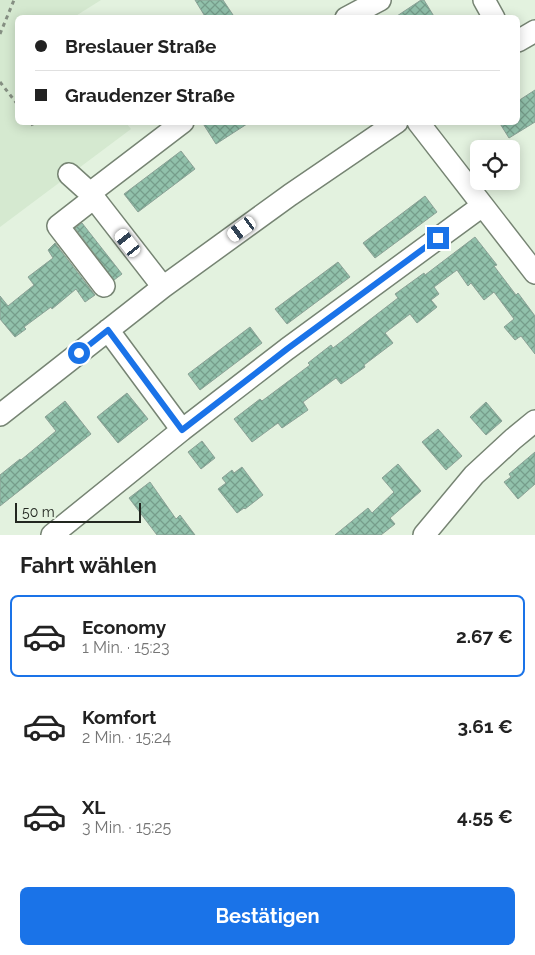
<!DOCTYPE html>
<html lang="de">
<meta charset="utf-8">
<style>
body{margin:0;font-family:Raleway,sans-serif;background:#f6f6f6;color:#222;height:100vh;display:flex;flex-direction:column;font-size:19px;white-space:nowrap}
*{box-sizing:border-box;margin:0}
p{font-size:16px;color:#767676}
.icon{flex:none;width:28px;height:28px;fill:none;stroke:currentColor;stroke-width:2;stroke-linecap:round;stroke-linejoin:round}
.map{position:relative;height:535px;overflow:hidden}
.side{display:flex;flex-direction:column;background:#fff;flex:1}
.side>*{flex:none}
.banner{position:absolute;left:15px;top:15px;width:505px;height:110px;border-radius:8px;box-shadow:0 2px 12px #0003;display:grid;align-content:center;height:110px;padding:0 20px;background:#fff}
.tools{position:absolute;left:470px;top:140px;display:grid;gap:10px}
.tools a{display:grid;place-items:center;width:50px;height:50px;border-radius:8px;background:#fff;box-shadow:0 2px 12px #0003;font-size:25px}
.scale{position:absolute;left:15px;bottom:12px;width:126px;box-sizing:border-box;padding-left:5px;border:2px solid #222720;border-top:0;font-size:14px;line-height:18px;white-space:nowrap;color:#222720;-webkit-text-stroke:4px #e3f2df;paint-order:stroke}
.end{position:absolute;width:22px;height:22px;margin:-11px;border:6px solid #1a73e8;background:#fff;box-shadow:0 0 0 2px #fff}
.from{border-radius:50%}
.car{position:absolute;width:15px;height:30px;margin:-15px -8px;border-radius:6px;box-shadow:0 0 4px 1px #0007;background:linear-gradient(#fff 24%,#345 0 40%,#fff 0 76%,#345 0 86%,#fff 0)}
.banner b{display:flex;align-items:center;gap:18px;height:48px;font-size:19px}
.banner b+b{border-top:1px solid #e0e0e0}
.banner i{width:12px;height:12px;background:#222}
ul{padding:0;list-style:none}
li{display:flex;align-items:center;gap:15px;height:82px;margin:0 10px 8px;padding:0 10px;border:2px solid transparent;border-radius:8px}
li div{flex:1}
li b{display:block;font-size:19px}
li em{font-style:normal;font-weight:700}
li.on{border-color:#1a73e8}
li>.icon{width:45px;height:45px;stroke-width:1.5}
h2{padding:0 20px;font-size:22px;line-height:60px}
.button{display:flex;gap:10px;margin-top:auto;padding:10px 20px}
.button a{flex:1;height:58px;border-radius:8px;background:#1a73e8;color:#fff;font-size:20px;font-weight:700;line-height:58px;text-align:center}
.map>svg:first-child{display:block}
.built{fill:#d5e9d0}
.building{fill:url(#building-cross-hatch);stroke:#8ba196}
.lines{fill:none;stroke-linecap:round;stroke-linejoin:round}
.minor-casing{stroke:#768473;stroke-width:24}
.path{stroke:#858f82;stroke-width:3;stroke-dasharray:4 4;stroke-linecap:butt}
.minor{stroke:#fff;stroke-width:21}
.route{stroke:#1a73e8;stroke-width:6}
</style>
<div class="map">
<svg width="535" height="535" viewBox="0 0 535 535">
<defs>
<pattern id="building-cross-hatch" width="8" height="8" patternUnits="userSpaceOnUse" patternTransform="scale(1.25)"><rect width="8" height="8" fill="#91c1ab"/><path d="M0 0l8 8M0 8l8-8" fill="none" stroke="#769d8b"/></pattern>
</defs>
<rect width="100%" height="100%" fill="#e3f2df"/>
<!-- built -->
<path class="built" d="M 0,0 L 101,0 L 74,17 L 18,18 L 18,122 L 126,123 L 131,129 L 0,227 Z"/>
<!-- building -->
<path class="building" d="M 195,0 L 223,0 L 235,18 L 206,18 Z
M 421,0 L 424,0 L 435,18 L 394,18 Z
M 535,90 L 535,122 L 509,138 L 499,122 L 518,122 L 518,101 Z
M 202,122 L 250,122 L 216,144 Z
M 181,151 L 195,169 L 138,212 L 124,194 Z
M 425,196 L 437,212 L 375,258 L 363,243 Z
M 82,223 L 122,274 L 114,280 L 75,228 Z
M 475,237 L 497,265 L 494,266 L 516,295 L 518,293 L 535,316 L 535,354 L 521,336 L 515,340 L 504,327 L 514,319 L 494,292 L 484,300 L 471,283 L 468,286 L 457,270 L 434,287 L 439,294 L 431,300 L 437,307 L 417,323 L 410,314 L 385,333 L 393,343 L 364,365 L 365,367 L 341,384 L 336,378 L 303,402 L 308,410 L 282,428 L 278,423 L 252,442 L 234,419 L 260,399 L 262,401 L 310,365 L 308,363 L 331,345 L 333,348 L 398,298 L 395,294 L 424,273 L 425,275 Z
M 55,243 L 95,295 L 85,302 L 76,289 L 52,309 L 51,307 L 24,327 L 26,329 L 15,337 L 0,319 L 0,296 L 8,306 L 34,285 L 28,277 L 53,258 L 48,250 Z
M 338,262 L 350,277 L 287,324 L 275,309 Z
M 250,327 L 262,343 L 200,390 L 188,374 Z
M 127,393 L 148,419 L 118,443 L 97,417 Z
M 65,401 L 91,434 L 0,506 L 0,475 L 20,459 L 21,460 L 56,431 L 45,417 Z
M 486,402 L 502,421 L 486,435 L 470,417 Z
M 438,429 L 462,456 L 446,470 L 422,442 Z
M 202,441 L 215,458 L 201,469 L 188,452 Z
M 535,452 L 535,484 L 518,499 L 504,482 L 511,477 L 509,474 Z
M 398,464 L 421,491 L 390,518 L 395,524 L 381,535 L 335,535 L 368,508 L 372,513 L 394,492 L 382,478 Z
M 242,467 L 263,495 L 245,509 L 244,508 L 237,513 L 218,489 L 226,483 L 222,478 L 232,470 L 234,473 Z
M 150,482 L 176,519 L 180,515 L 195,535 L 157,535 L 129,498 Z"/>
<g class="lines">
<!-- minor casing -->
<g class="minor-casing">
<path id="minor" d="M 484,0 L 494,18
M 346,18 L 380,0
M 518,41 L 535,31
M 418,122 L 535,273
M 69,174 L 90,193 L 163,287
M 90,193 L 183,122
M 94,198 L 58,226 L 104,286
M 108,330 L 182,430
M 0,415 L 163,287 L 290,195 L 397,122
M 52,535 L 182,430 L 287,349 L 482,206
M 424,535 L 474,475 L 513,439 L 535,421"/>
</g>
<!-- path -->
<path class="path" d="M 0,34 L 14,0
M 0,82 L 18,105
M 31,122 L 33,126"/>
<!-- minor -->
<use href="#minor" class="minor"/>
</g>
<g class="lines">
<!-- route -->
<path class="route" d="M 79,353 L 108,330 L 182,430 L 287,349 L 438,238"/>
</g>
</svg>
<div class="tools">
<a><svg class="icon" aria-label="locate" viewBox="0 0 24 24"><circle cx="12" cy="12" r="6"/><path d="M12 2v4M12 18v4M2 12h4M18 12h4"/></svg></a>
</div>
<div class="scale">50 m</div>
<i class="end from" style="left:79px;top:353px"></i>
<i class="end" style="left:438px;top:238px"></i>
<i class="car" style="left:242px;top:229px;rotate:234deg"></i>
<i class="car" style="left:128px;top:243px;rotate:322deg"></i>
<div class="banner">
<b><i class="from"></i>Breslauer Straße</b>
<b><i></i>Graudenzer Straße</b>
</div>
</div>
<section class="side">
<h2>Fahrt wählen</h2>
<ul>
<li class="on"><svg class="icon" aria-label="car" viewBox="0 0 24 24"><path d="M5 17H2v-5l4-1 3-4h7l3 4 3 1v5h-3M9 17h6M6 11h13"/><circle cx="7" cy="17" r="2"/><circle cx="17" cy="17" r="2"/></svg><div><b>Economy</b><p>1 Min. · 15:23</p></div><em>2.67 €</em></li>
<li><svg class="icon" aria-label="car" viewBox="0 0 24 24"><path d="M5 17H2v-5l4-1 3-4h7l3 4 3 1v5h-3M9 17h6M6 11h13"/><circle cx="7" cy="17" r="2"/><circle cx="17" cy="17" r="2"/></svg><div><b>Komfort</b><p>2 Min. · 15:24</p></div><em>3.61 €</em></li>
<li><svg class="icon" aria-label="car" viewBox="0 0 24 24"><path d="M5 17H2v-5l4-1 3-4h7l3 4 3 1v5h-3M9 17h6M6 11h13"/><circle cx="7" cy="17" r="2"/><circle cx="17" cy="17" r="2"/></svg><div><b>XL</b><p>3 Min. · 15:25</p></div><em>4.55 €</em></li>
</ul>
<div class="button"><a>Bestätigen</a></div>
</section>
